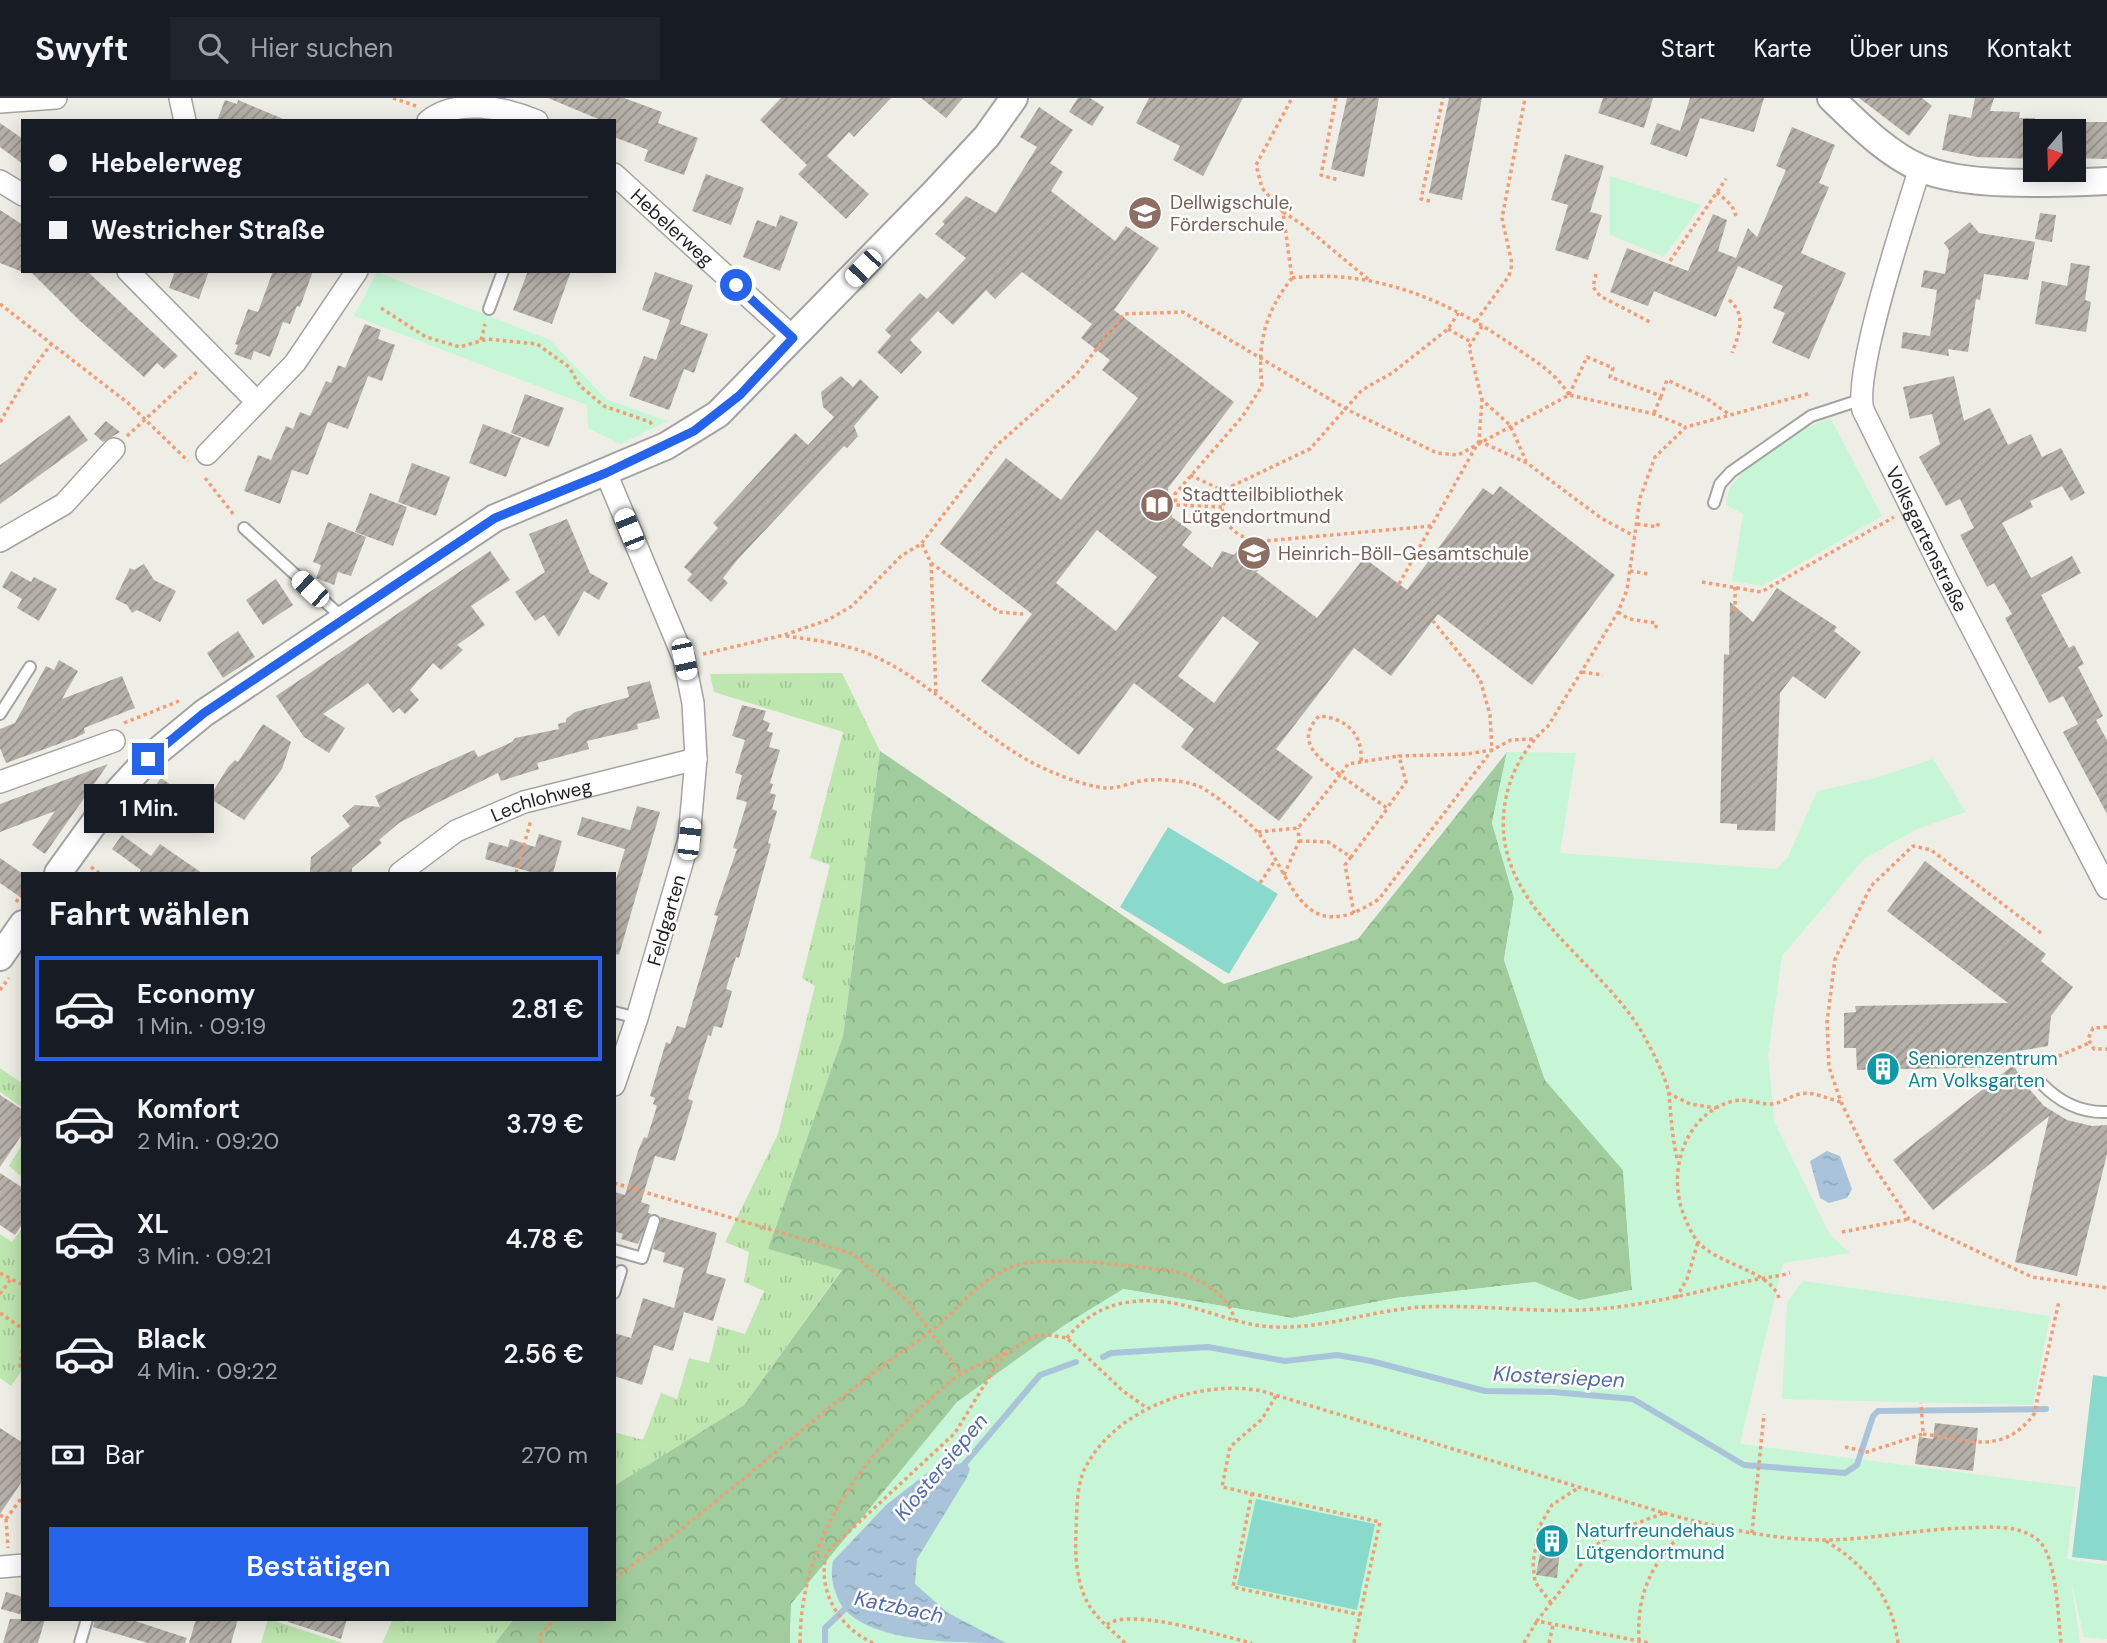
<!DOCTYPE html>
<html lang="de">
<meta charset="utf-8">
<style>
body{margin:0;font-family:"DM Sans",sans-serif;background:#20242c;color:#f1f3f6;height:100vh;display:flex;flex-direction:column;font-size:26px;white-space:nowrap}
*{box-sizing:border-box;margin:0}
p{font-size:23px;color:#9ea1a6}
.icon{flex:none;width:38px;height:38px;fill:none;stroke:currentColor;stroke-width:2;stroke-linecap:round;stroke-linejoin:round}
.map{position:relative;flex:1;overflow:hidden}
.sheet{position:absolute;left:21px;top:774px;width:595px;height:749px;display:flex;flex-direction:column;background:#171b24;border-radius:0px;box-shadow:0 4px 18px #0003}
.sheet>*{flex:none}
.guide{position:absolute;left:21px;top:21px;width:595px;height:154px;border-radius:0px;box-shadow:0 4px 18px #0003;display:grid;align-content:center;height:154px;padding:0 28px;background:#171b24}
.needle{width:46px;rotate:199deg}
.controls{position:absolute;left:2023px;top:21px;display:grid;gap:14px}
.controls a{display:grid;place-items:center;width:63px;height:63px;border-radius:0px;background:#171b24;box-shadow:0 4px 18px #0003;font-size:35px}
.end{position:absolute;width:32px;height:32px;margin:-16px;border:9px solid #2563eb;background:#fff;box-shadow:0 0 0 4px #fff}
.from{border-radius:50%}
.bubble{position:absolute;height:49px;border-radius:0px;background:#171b24;box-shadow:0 4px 18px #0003;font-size:23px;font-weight:600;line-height:49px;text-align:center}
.car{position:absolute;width:21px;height:42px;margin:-21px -10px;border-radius:9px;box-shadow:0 0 5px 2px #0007;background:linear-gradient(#fff 24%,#345 0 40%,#fff 0 76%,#345 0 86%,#fff 0)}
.guide b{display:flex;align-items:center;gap:24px;height:66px;font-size:26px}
.guide b+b{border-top:2px solid #363941}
.guide i{width:18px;height:18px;background:#f1f3f6}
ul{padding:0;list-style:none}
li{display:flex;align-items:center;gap:21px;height:105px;margin:0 14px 10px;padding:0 14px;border:4px solid transparent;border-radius:0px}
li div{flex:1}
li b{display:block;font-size:26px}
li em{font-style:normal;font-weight:600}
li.selected{border-color:#2563eb}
li>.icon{width:63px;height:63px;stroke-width:1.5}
h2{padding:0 28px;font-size:32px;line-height:84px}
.pay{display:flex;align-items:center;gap:18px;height:77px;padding:0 28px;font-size:26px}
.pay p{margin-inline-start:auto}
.action{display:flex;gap:14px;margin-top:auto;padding:14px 28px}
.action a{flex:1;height:80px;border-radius:0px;background:#2563eb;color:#fff;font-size:28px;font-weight:600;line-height:80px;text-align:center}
header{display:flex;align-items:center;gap:42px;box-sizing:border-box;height:98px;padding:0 35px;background:#171b24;border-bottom:2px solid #363941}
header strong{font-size:33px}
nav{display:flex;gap:38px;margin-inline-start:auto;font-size:24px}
.search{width:490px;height:63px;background:#20242c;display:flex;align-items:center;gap:18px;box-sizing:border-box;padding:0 24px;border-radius:0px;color:#9ea1a6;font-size:26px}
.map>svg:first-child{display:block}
.grass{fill:url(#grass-tufts)}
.forest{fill:url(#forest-crowns)}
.park{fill:#c6f6d5}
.pitch{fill:#89dacc}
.water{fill:url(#water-ripples)}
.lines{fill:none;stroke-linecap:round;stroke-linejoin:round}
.stream{stroke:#a9c4da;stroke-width:6}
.building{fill:url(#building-hatch);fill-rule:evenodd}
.service-casing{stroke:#a3a3a3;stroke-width:14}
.minor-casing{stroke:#a3a3a3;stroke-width:24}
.tertiary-casing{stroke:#a3a3a3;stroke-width:30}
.path{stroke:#f29d75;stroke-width:3.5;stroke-dasharray:3.5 3.5;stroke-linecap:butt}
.service{stroke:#fff;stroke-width:10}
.minor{stroke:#fff;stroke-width:21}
.tertiary{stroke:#fff;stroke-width:26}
.route{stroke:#2563eb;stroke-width:9}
.labels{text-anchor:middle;stroke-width:5;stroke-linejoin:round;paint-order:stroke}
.education-label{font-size:19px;fill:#785e54;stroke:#fff;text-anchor:start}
.street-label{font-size:19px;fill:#1f1f1f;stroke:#fff}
.culture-label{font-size:19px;fill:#0d838f;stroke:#fff;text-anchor:start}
.water-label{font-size:21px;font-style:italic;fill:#516aaa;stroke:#fff}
</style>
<header>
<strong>Swyft</strong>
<div class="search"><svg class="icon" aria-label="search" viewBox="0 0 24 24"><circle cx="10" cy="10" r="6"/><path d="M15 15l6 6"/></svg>Hier suchen</div>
<nav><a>Start</a><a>Karte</a><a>Über uns</a><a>Kontakt</a></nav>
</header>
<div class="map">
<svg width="2107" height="1545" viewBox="0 0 2107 1545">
<defs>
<pattern id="grass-tufts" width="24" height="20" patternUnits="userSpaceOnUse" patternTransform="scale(1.75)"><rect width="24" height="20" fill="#bee6af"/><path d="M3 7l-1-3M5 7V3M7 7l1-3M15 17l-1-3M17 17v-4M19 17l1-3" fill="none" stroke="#a3c596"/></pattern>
<pattern id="forest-crowns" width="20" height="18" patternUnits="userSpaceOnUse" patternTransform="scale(1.75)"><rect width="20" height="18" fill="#a1cc9d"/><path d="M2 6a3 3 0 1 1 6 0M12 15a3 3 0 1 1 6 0" fill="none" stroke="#8aaf87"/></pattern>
<pattern id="water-ripples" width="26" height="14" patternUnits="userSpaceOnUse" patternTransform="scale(1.75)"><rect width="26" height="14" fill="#a9c4da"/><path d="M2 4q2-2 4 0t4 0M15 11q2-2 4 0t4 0" fill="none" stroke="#91a8bb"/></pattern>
<pattern id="building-hatch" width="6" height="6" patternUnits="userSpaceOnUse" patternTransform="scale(1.75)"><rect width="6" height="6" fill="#b5b1a9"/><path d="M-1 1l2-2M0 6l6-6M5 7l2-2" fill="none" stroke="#938f89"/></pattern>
</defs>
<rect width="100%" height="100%" fill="#efeee6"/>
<!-- grass -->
<path class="grass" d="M 842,575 L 880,653 L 843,938 L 768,1151 L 842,1171 L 744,1307 L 614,1388 L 614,1334 L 643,1342 L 661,1295 L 677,1301 L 689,1260 L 709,1265 L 718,1228 L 745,1236 L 764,1193 L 744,1184 L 749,1154 L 725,1144 L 778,1036 L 815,888 L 802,880 L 830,767 L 810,760 L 843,634 L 714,594 L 710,576 Z
M 0,970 L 23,986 L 23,1010 L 0,994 Z
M 23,1045 L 23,1080 L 9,1068 Z
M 23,1129 L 23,1271 L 11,1288 L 0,1280 L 0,1136 L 12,1144 Z
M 268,1521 L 343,1545 L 261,1545 Z
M 393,1521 L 408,1524 L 409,1521 L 514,1521 L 495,1545 L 382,1545 Z"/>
<!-- forest -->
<path class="forest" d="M 880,653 L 1224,886 L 1358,841 L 1507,654 L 1492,725 L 1514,800 L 1504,862 L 1545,982 L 1623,1072 L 1632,1192 L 1579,1203 L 1535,1184 L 1396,1200 L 1292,1220 L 1123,1191 L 791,1506 L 790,1545 L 495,1545 L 514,1521 L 614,1521 L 614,1388 L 744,1307 L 842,1172 L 768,1151 L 843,938 Z"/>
<!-- park -->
<path class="park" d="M 1610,78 L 1701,107 L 1664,159 L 1610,137 Z
M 377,174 L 550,242 L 606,301 L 667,323 L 621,346 L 588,330 L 587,307 L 354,218 Z
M 1831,321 L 1882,418 L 1762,488 L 1732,483 L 1743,416 L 1726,407 C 1727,400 1728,392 1732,387 C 1749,364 1804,326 1831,321 Z
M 1507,654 L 1576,655 L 1560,755 L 1776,771 L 1788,759 L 1817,693 L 1872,681 L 1933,661 L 1966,714 L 1917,731 L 1864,761 L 1782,858 L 1768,957 L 1774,1023 L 1830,1137 L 1850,1155 L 1783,1165 L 1740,1346 L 2076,1389 L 2067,1461 L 2107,1467 L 2107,1541 L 2084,1539 L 2071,1482 L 2080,1545 L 790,1545 L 791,1506 L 957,1304 L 1063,1228 L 1123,1191 L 1292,1220 L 1396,1200 L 1535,1184 L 1579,1202 L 1632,1192 L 1623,1072 L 1545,982 L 1504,862 L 1514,800 L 1492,725 Z
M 1803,1183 L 2050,1218 L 2033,1307 L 1782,1301 L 1787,1204 Z"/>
<!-- pitch -->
<path class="pitch" d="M 1168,729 L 1278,796 L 1229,876 L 1120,809 Z
M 2093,1277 L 2107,1279 L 2107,1463 L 2072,1459 Z
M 1256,1401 L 1375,1426 L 1357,1512 L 1237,1487 Z"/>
<!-- water -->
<path class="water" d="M 1827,1053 L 1840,1058 L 1852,1091 L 1847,1100 L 1829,1105 L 1820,1100 L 1810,1063 Z
M 966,1364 L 970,1371 L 966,1381 L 917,1461 L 915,1486 L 948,1515 L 1006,1545 C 958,1545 864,1545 840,1505 C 833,1490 830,1479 833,1463 L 886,1407 L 931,1372 Z"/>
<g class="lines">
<!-- stream -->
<path class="stream" d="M 1103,1259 L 1111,1255 L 1208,1249 L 1285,1263 L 1337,1257 L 1371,1263 L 1485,1293 L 1553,1294 L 1633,1301 L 1744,1367 L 1845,1375 L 1857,1367 L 1873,1318 L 1878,1313 L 2046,1311
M 961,1370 L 1040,1277 L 1076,1264
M 825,1545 L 825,1530 L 848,1508"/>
</g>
<!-- building -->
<path class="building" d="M 548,0 L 624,0 L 662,14 L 658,25 L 698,40 L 684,77 L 644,63 L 648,52 L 614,39 L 614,23 L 603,23 Z
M 781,0 L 891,0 L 854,39 L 849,34 L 827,58 L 869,96 L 846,121 L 798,76 L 807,67 L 760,22 Z
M 921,0 L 963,0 L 946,20 Z
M 1078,0 L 1090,0 L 1104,9 L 1092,28 L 1069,14 Z
M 1149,0 L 1243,0 L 1203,78 L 1173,62 L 1180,48 L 1136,25 Z
M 1347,0 L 1379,0 L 1364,79 L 1331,71 Z
M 1449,0 L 1482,0 L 1462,102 L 1429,95 Z
M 1603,0 L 1653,0 L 1644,30 L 1598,15 Z
M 1690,0 L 1764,0 L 1754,34 L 1700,20 L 1687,59 L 1650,46 L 1657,25 L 1680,33 Z
M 1859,0 L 1922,0 L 1932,8 L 1909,38 Z
M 1975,0 L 1994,0 L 1990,13 L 2020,14 L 2019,20 L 2035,20 L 2035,61 L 1977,59 L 1942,52 L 1949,16 L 1971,20 Z
M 225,2 L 237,6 L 238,2 L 288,23 L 217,23 Z
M 1039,9 L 1073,32 L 1050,65 L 1063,74 L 1051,93 L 1115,143 L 1126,128 L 1159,150 L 1114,212 L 1234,304 L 1168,390 L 1172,419 L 1192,434 L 1182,447 L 1212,470 L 1222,453 L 1234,457 L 1237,453 L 1260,471 L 1256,474 L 1317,520 L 1364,460 L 1407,492 L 1483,390 L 1493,397 L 1500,388 L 1615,477 L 1532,587 L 1438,516 L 1391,578 L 1354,550 L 1276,651 L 1313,679 L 1279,723 L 1181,649 L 1194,631 L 1134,585 L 1079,657 L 981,583 L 1032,516 L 940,446 L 1006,360 L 1061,402 L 1138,300 L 1102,272 L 1110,262 L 1081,240 L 1092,226 L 1022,174 L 995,201 L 986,192 L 953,227 L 938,213 L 910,242 L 922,254 L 901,276 L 877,254 L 891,238 L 885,232 L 908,207 L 920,195 L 927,201 L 966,160 L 935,136 L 945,126 L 942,124 L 966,98 L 996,115 L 1037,49 L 1020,39 ZM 1097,432 L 1157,479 L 1116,533 L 1056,485 ZM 1223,518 L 1259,545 L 1214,605 L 1178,578 Z
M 2074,24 L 2107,24 L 2107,61 L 2074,60 Z
M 0,25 L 23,41 L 23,66 L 0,49 Z
M 1792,29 L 1835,47 L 1819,85 L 1829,89 L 1801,155 L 1846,175 L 1809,261 L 1772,245 L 1785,215 L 1773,210 L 1783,188 L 1738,168 L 1716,219 L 1654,193 L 1648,208 L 1610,194 L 1627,150 L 1688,173 L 1713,116 L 1727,122 L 1718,153 L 1736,160 L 1748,130 L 1757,139 L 1786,72 L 1776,68 Z
M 1565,56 L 1604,68 L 1590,114 L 1602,117 L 1588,162 L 1555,152 L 1568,107 L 1551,102 Z
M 706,76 L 744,90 L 731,127 L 692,113 Z
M 0,112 L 23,127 L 23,174 L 0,165 Z
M 2040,115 L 2056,117 L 2052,144 L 2035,141 Z
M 780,117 L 798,124 L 780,173 L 743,159 L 757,122 L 776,129 Z
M 1970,124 L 1979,135 L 2035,144 L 2028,182 L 1984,176 L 1980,202 L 1976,201 L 1968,254 L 1948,251 L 1949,258 L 1901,250 L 1903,234 L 1930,238 L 1937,192 L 1921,189 L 1924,172 L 1945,176 L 1949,152 L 1944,145 Z
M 2071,165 L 2090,168 L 2085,202 L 2091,204 L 2086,234 L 2035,226 L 2042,183 L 2067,188 Z
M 30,173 L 87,173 L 178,258 L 164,271 L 157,265 L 144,279 L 80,223 Z
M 175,173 L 209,173 L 199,201 L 169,190 Z
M 273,173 L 313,173 L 300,209 L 297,208 L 290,226 L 283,224 L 270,259 L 254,253 L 251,262 L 234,256 L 238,247 L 235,246 L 248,211 L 258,214 Z
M 528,173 L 571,173 L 552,226 L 513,212 Z
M 655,174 L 693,187 L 680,226 L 708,236 L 694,275 L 684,271 L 669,312 L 629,298 L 644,258 L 656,262 L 670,222 L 642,212 Z
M 365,226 L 381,232 L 378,241 L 395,247 L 382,283 L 368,278 L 348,331 L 328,324 L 308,377 L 292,372 L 280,406 L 244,393 L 258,357 L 271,362 L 286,328 L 293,331 L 300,314 L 310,318 L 326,283 L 331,285 L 338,267 L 345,270 Z
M 841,278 L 853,289 L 860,281 L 879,299 L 854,328 L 858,338 L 847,350 L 844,348 L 738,461 L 723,480 L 728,485 L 711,504 L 687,482 L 692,476 L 684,469 L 718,430 L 713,425 L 795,335 L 808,347 L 834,319 L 823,309 L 821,294 Z
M 1954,278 L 1964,323 L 1990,310 L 2008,347 L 2031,336 L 2042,359 L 2061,350 L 2085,395 L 2071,403 L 2062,388 L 2030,403 L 2033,409 L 2002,425 L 2031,480 L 2072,458 L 2081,475 L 2041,497 L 2069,550 L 2074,547 L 2084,566 L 2078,569 L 2103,618 L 2096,622 L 2107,642 L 2107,716 L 2063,634 L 2078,626 L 2063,598 L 2049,605 L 2005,520 L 2012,516 L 1994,485 L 1987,489 L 1960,437 L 1974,430 L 1960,401 L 1946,408 L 1919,359 L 1940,346 L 1932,316 L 1910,321 L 1903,289 Z
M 525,296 L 564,310 L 549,349 L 511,335 Z
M 69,317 L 88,342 L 0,406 L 0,367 Z
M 106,323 L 120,334 L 103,344 L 94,336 Z
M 483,326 L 521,340 L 506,379 L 469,365 Z
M 412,365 L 450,379 L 436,418 L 398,404 Z
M 370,395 L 407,409 L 393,448 L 355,434 Z
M 567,421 L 590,475 L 608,485 L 599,502 L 584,493 L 559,539 L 544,517 L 535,523 L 515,494 L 545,474 L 529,436 Z
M 328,424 L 366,439 L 351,478 L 338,474 L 334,487 L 316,480 L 321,467 L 313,464 Z
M 490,453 L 510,482 L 471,508 L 485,527 L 457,547 L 463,552 L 441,572 L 433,565 L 410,592 L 419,602 L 405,616 L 399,610 L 393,615 L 368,585 L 323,616 L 345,630 L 329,655 L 304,639 L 276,598 Z
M 144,466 L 154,482 L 176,493 L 160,524 L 137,512 L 132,515 L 127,507 L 115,501 L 130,470 L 134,472 Z
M 11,473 L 31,484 L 34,479 L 57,491 L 39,523 L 17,510 L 22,501 L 2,489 Z
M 276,481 L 293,507 L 263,527 L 246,502 Z
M 1777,490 L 1837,529 L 1834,533 L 1861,554 L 1825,601 L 1793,578 L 1780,595 L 1775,733 L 1737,732 L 1737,726 L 1720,725 L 1724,556 L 1729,557 L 1730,504 L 1753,524 Z
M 238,533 L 255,559 L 223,580 L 207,555 Z
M 59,562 L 78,573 L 62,601 L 122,578 L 135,610 L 84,630 L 85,635 L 75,640 L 6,665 L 0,650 L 0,631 L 15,625 L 46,568 L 54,572 Z
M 650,583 L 660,620 L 637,626 L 638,631 L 587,643 L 589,651 L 537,665 L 539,671 L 501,683 L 498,675 L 435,706 L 399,725 L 379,742 L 382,745 L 352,770 L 352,775 L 310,775 L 311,759 L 350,728 L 342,718 L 355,707 L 380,709 L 375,698 L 420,676 L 474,652 L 478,659 L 512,644 L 515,640 L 559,631 L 558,626 L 566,624 L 566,621 L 575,614 L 629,599 L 627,589 Z
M 742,607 L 766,613 L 763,622 L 770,625 L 767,633 L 773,635 L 769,649 L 780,652 L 770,685 L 773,686 L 770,695 L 776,697 L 772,711 L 777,713 L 768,745 L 771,746 L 739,860 L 736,859 L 726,891 L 732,893 L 722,930 L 714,928 L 711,938 L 708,937 L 688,1001 L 693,1003 L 675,1063 L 655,1058 L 641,1104 L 650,1107 L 648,1115 L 651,1116 L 638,1146 L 621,1141 L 623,1136 L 614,1133 L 614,1094 L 625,1097 L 638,1053 L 644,1039 L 647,1040 L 657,1008 L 653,1006 L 655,1000 L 650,998 L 666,944 L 670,946 L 677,928 L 685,930 L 718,818 L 714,817 L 737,751 L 733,750 L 747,704 L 736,701 L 742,677 L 735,675 L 745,642 L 732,638 Z
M 263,626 L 291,644 L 282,671 L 244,722 L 209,700 L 228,669 L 235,662 L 238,664 Z
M 108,666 L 45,756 L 32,747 L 55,713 L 0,734 L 0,706 Z
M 161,680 L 191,701 L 181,715 L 151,694 Z
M 637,708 L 660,714 L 619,857 L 614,856 L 614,788 L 625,751 L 577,737 L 582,719 L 630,732 Z
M 539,736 L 562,743 L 553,775 L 534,775 L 485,761 L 489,744 L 508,749 L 510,741 L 535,749 Z
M 122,737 L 151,758 L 160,746 L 202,775 L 139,775 L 141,772 L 112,751 Z
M 0,760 L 23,776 L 23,801 L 0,785 Z
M 1925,763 L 2046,856 L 2041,863 L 2073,889 L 2051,918 L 2048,948 L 2007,955 L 2023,984 L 2044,1008 L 2067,1022 L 2092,1028 L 2107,1027 L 2107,1056 L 2077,1178 L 2015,1164 L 2049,1018 L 1933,1112 L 1893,1062 L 2011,969 L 1857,972 L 1856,950 L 1844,950 L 1844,915 L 1856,914 L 1855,908 L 2008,905 L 1887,813 Z
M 0,997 L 23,1012 L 23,1035 L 0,1069 Z
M 0,1075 L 23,1090 L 23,1125 L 15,1137 L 0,1127 Z
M 661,1119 L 717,1135 L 706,1175 L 726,1181 L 713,1223 L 684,1214 L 673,1253 L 654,1247 L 642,1287 L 614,1278 L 614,1235 L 631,1240 L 643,1200 L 674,1210 L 684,1170 L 663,1164 L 665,1155 L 653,1151 Z
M 1935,1325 L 1978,1330 L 1973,1373 L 1915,1366 L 1919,1339 L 1933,1341 Z
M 0,1330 L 23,1345 L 23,1382 L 0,1416 Z
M 1545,1429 L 1562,1431 L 1557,1480 L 1536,1477 Z
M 6,1494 L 23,1499 L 23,1517 L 1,1511 Z
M 10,1521 L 45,1521 L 38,1545 L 3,1545 Z
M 95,1521 L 129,1521 L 187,1540 L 185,1545 L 148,1545 L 93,1529 Z
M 196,1521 L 238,1521 L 231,1545 L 189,1545 Z
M 288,1521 L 347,1521 L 341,1541 L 288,1524 Z"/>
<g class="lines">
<!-- service casing -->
<g class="service-casing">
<path id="service" d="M 489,211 L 503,173
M 1714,405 L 1720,386 L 1731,374 L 1811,318 L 1860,302
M 244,430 L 344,521
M 0,616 L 30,569
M 614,914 L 637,920
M 2041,985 C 2059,1004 2080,1015 2107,1014
M 614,1152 L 642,1160 L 654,1123
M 614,1195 L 621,1173
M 80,1545 L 87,1521"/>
</g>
<!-- minor casing -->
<g class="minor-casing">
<g id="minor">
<path d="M 180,0 L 185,23"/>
<path d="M 0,4 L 56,0"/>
<path d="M 428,23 C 456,0 504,9 537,23"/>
<path id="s1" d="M 1920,70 C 1906,115 1853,274 1863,312 L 1948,484 L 2107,790"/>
<path id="s2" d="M 614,76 L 794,240"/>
<path d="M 0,83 L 23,97"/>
<path d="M 128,173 L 257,304"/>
<path d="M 207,356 L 295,265 L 357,173"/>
<path d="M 606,375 L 684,561 L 693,605 L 696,661 L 689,741 L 637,920 L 614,987"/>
<path d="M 0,443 L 64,406 L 114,351"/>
<path d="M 0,684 L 114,643"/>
<path id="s3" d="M 400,775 L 456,733 L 524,704 L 696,661"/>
<path d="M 0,1469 L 23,1467"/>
</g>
</g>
<!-- tertiary casing -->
<g class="tertiary-casing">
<path id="tertiary" d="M 1831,0 C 1857,25 1886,55 1920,70 C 1967,90 2055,85 2107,83
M 58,775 L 113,699 L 148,661 L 204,615 L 495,420 L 666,348 L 718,316 L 934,95 L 987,38 L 1014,0
M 0,859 L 23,826"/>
</g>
<!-- path -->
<path class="path" d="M 393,0 L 416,8
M 1336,0 L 1321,77 L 1338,82
M 1717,94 L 1732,108 L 1736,118
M 1430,103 L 1421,101 L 1443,0
M 1283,114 L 1303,127 L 1369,182
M 1670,163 L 1726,81
M 1596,176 L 1593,189 L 1600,198 L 1652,225
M 1292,180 C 1377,170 1454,205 1522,254 C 1541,267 1557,277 1569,297
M 1729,202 C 1747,217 1739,236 1732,255
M 0,206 L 128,305 L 188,363
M 381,210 L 426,239 L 460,249 L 487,241 L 537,246 L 569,269 L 580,288 L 604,308 L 650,324 L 653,329
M 1476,223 L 1509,178 L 1512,166 L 1502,120 L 1525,0
M 1482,228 L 1469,249 L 1482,302 L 1510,327 L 1526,363
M 1448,231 L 1471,244
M 481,242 L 485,226
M 1569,297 L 1587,259 L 1613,270 L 1610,279 L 1661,298 L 1667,282 L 1706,300 L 1730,317
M 1654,315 L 1661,298
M 0,324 L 28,277 L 52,245
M 127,338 L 199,272
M 1479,343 L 1527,365 L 1601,420 L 1634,438
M 1190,377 L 1228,395
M 205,380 L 234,417
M 1222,409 L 1176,407 L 1175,396 L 1242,319 L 1262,288 C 1257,246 1265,214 1292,180 L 1283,114 L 1262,90 L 1256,67 L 1292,0
M 1637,426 L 1657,429 L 1659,424
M 1431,428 L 1254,444 L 1238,436 L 1224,424 L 1222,409 L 1232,388 L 1310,351 L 1362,292 L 1392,275 L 1448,231 L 1459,214
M 922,446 L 931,465 L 936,596
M 931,465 L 999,514 L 1023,516
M 1630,473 L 1649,476
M 1702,484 L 1761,494 L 1894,419
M 1399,486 L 1479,343 L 1482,302
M 1735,489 L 1735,515
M 1618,514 L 1629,521 L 1656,525 L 1656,532
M 786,538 C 814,542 842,545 869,556 C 935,583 990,651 1057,676 C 1071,682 1094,690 1108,690 C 1122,690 1136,682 1150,682 C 1163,681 1186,683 1198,688 C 1210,692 1252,726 1260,737 C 1295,785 1303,851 1379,801 L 1492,652 L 1511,642 L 1533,641
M 703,556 L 784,537 L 828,522 L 852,508 L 901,458 L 921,446 L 996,348 L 1076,277 L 1124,216 L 1183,214 L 1348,312 L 1437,355 L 1458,357 L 1569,297 L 1654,316 L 1686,329
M 1582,574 L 1603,577
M 124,625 L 179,603
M 1361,663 C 1363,636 1346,620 1319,618 C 1294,644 1319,660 1340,677 L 1348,666 L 1399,658
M 1258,734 L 1298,730 L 1340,677 L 1387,710 L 1406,684 L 1399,658 L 1467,656 L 1492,652 L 1490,617 L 1480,581 L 1433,523
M 1299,743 L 1328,744 L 1351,759 L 1387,711
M 1351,759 L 1345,767 L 1354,815
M 91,769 L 99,775
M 516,775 L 531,722
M 1284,777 L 1299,743 L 1298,730
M 1260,785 L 1276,761
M 16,804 L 23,795
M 2041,835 L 1931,752 L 1913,748 L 1871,788 L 1835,861 L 1827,924 L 1829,969 L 1841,1004 L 1870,1063 L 1909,1121 L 2032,1179 L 2107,1190
M 0,892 L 9,880
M 2107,929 L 2093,930 L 2088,941 L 2094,951 L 2107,951
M 2041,969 L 2050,962 L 2089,945
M 1668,995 L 1690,1006 L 1716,1010
M 1677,1060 C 1672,1039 1671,1018 1669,997 C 1666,978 1653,955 1644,938 C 1600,859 1484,805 1506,700 C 1511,673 1527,646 1548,628 L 1618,514 L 1627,492 L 1640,400 L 1655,359 L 1686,329 L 1811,295
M 614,1085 L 853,1156 L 909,1204 L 961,1276
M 1842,1134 L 1909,1121
M 0,1175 L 23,1187
M 0,1196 L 11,1181
M 1676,1200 L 1687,1181 L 1698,1144
M 1779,1200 C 1770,1172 1718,1167 1698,1144 C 1693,1138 1688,1128 1685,1120 C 1666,1077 1683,1016 1733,1003 C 1746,1000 1757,1006 1770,1006 C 1780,1006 1790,998 1800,996 C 1813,993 1828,1001 1841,1004
M 0,1215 L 23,1231
M 1067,1240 C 1083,1220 1104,1207 1130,1204 C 1184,1196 1223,1227 1275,1229 C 1325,1231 1372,1212 1422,1209 C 1480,1206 1539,1216 1597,1211 C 1653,1207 1705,1191 1759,1181 C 1770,1179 1780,1178 1790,1175
M 23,1245 L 20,1268 L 23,1271
M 1276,1298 L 1262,1321 L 1230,1349 L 1222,1389 L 1380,1424 L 1354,1545
M 1923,1336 C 1968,1342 2003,1358 2034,1316 L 2059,1203
M 1845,1349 L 1867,1354 L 1923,1336 L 1921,1305
M 1252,1395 L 1233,1489 L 1360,1517
M 1664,1415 C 1716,1429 1768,1441 1822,1442 C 1870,1442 1918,1431 1966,1430 C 1989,1429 2019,1426 2038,1442 C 2057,1458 2058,1520 2061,1545
M 0,1417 L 6,1421 L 8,1450
M 6,1421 L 23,1398
M 1752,1435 L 1764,1316
M 1826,1443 C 1865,1467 1892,1498 1898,1545
M 614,1480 C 715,1411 803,1326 901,1254 C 909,1248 919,1243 927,1236 C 957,1214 977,1181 1014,1168 C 1049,1156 1128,1168 1166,1172 C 1191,1175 1231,1195 1234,1222
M 1551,1505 L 1535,1484 L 1533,1465 L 1539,1429 L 1552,1407 L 1578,1390
M 1107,1527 C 1129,1508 1223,1539 1252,1545
M 1639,1543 C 1636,1489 1656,1459 1694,1424
M 540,1545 L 541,1536 L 555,1521
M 800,1545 C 800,1451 853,1369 921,1309 C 934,1298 948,1283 963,1275 C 977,1267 992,1261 1007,1254
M 873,1545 C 838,1529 816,1491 827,1454 L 955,1335 L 996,1268 L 1009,1254 L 1032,1239 L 1049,1237 L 1067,1240 L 1123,1293 L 1147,1310
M 1125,1545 C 1109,1529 1092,1518 1084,1497 C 1076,1477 1075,1454 1076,1433 C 1077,1413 1076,1389 1085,1370 C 1116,1310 1199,1281 1262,1293 L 1664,1415 L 1624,1430 L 1596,1447 L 1537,1523 L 1649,1545
M 1524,1545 L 1537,1523
M 1549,1545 L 1553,1527"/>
<!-- service -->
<use href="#service" class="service"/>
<!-- minor -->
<use href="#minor" class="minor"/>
<!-- tertiary -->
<use href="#tertiary" class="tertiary"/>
</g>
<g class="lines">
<!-- route -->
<path class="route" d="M 148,661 L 204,615 L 495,420 L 606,375 L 694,333 L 740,297 L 793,240 L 736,187"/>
</g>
<!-- icons -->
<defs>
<g id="school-disc" transform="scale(1.75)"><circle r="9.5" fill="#8d6e63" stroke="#fff"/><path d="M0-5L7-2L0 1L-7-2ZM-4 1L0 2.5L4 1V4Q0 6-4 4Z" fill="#fff"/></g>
<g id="library-disc" transform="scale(1.75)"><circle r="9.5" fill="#8d6e63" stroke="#fff"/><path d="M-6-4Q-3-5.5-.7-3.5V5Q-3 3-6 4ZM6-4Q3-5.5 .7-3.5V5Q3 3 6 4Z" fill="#fff"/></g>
<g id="building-disc" transform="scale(1.75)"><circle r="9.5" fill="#0f9aa8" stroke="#fff"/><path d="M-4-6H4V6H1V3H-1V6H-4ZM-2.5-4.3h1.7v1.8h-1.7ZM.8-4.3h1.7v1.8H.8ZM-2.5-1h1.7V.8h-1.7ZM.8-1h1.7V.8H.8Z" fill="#fff"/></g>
</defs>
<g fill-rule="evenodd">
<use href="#school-disc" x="1145" y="115"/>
<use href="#library-disc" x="1157" y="407"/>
<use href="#school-disc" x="1254" y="455"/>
<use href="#building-disc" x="1883" y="971"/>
<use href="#building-disc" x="1552" y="1443"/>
</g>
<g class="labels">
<!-- education labels -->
<g class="education-label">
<text x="1170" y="111">Dellwigschule,<tspan x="1170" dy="22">Förderschule</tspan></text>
<text x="1182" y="403">Stadtteilbibliothek<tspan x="1182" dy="22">Lütgendortmund</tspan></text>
<text x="1278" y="462">Heinrich-Böll-Gesamtschule</text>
</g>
<!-- street labels -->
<g class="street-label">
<text dy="7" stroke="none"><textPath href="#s2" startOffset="79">Hebelerweg</textPath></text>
<text dy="7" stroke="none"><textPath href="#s1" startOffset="394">Volksgartenstraße</textPath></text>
<text dy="7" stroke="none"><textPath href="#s3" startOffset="161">Lechlohweg</textPath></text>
<text transform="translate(666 822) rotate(-74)" y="7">Feldgarten</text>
</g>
<!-- culture labels -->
<g class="culture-label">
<text x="1908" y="967">Seniorenzentrum<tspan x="1908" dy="22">Am Volksgarten</tspan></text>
<text x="1576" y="1439">Naturfreundehaus<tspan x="1576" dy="22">Lütgendortmund</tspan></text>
</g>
<!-- water labels -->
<g class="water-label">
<text transform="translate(1559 1279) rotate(3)" y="7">Klostersiepen</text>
<text transform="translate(941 1369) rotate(-50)" y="7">Klostersiepen</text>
<text transform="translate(899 1509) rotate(12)" y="7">Katzbach</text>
</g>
</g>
</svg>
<div class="controls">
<a><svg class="needle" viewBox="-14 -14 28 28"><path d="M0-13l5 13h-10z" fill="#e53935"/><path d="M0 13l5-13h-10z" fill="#9ea1a6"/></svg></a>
</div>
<i class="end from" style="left:736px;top:187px"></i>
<i class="end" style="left:148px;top:661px"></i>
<div class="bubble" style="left:84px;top:686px;width:130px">1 Min.</div>
<i class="car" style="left:863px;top:170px;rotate:224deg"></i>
<i class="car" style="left:629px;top:431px;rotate:338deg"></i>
<i class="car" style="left:310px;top:491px;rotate:313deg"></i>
<i class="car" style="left:684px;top:561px;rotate:168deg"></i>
<i class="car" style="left:689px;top:741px;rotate:6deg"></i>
<div class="guide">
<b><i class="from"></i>Hebelerweg</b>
<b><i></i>Westricher Straße</b>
</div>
<section class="sheet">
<h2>Fahrt wählen</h2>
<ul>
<li class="selected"><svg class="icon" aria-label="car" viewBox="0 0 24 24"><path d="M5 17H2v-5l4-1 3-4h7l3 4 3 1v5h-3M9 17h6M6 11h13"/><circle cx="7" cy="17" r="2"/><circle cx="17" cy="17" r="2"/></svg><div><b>Economy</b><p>1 Min. · 09:19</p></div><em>2.81 €</em></li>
<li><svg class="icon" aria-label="car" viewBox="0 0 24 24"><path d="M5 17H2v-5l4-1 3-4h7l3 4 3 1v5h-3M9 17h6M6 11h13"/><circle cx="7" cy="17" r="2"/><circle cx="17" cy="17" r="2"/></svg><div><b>Komfort</b><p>2 Min. · 09:20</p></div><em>3.79 €</em></li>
<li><svg class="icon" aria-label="car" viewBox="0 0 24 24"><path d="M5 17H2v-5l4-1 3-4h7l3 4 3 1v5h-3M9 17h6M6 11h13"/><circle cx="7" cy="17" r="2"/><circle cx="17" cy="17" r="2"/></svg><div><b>XL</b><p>3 Min. · 09:21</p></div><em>4.78 €</em></li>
<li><svg class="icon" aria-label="car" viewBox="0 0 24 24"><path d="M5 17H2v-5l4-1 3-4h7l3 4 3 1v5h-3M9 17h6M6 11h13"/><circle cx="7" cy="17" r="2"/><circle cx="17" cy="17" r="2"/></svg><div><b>Black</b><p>4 Min. · 09:22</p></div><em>2.56 €</em></li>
</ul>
<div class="pay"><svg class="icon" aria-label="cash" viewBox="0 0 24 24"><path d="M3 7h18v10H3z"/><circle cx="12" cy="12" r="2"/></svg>Bar<p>270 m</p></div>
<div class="action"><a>Bestätigen</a></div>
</section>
</div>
